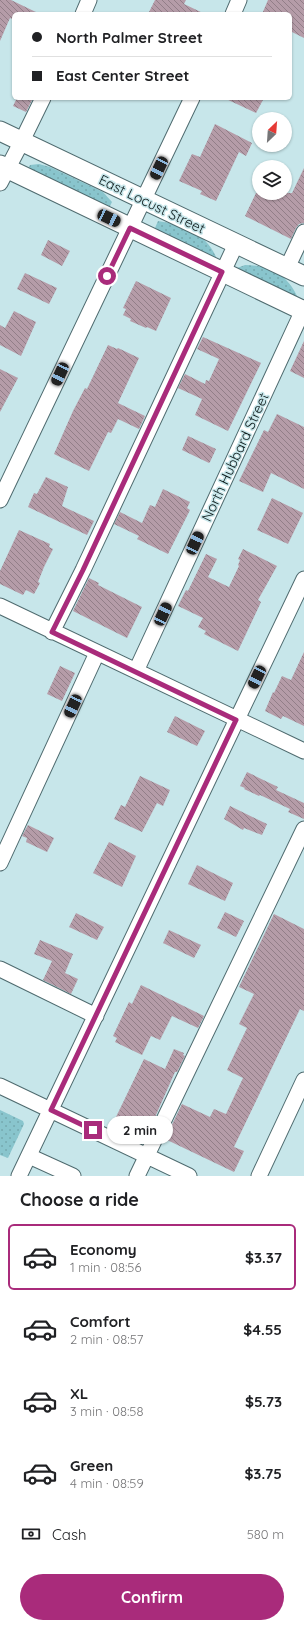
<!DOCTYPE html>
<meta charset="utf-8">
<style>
body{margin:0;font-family:Quicksand,sans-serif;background:#f6f6f6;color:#202124;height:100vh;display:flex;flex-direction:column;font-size:15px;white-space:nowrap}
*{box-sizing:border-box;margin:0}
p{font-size:13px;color:#757577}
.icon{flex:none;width:22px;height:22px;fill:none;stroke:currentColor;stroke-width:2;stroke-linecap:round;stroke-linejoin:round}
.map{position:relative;height:1176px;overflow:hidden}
.panel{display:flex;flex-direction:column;background:#fff;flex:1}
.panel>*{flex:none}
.hud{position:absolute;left:12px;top:12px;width:280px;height:88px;border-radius:6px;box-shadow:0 1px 3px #0004;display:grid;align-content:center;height:88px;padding:0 20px;background:#fff}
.needle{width:26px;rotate:25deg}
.fabs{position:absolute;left:252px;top:112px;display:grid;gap:8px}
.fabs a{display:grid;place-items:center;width:40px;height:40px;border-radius:50%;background:#fff;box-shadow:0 1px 3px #0004;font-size:20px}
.end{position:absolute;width:18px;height:18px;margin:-9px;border:5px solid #a92b7b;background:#fff;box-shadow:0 0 0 2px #fff}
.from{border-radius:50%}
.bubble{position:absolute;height:28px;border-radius:14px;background:#fff;box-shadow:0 1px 3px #0004;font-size:13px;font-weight:700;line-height:28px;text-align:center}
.car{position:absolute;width:12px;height:24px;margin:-12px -6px;border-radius:5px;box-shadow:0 0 3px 1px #0007;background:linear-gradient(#222 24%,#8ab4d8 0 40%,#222 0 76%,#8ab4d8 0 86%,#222 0)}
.hud b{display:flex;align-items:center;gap:14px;height:38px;font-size:15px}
.hud b+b{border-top:1px solid #e0e0e0}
.hud i{width:10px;height:10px;background:#202124}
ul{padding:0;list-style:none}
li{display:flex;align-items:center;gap:12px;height:66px;margin:0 8px 6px;padding:0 12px;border:2px solid transparent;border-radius:6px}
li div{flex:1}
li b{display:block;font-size:15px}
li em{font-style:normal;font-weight:700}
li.active{border-color:#a92b7b}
li>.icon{width:36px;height:36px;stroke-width:1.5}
h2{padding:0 20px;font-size:18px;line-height:48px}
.pay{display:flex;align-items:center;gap:10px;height:44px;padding:0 20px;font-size:15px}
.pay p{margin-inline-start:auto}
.button{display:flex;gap:8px;margin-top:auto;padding:8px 20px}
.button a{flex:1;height:46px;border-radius:24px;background:#a92b7b;color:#fff;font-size:16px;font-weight:700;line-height:46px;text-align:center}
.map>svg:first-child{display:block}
.grass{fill:url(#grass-dots)}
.building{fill:url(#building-back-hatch)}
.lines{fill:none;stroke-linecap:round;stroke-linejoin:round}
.minor-casing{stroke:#4f6b6f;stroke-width:17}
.major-casing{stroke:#4f6b6f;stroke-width:21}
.minor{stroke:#fff;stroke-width:15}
.major{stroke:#fff;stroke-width:19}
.route{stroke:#a92b7b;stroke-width:5}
.labels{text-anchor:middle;stroke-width:3;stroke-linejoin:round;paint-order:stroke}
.street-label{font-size:14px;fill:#0e1a1b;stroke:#c7e6ea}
</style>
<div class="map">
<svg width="304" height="1176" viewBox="0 0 304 1176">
<defs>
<pattern id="grass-dots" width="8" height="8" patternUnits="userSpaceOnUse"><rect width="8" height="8" fill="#89c5cd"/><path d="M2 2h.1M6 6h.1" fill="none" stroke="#75a9af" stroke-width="1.8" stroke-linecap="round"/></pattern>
<pattern id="building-back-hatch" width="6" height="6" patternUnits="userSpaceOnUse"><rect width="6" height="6" fill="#b59ca8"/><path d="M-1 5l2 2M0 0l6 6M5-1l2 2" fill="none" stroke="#927e88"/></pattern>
</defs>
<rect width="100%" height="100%" fill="#c7e6ea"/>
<!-- grass -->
<path class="grass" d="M 39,164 L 50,167 L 103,192 L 112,202 L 109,208 L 35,176 L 29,167 L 30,165 Z
M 158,221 C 181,224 207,234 216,257 L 214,261 L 163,236 L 155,228 Z
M 245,265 C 269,265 287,274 297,296 L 295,299 L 237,272 L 237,268 Z
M 0,1110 L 23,1121 L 24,1124 L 8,1158 L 0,1155 Z"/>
<!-- building -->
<path class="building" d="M 0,0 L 11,0 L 40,14 L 14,14 L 14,20 L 10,18 L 0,41 Z
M 155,0 L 186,0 L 184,4 L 205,14 L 148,14 Z
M 268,0 L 304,0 L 304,38 L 290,31 L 290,14 L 262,14 Z
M 17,98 L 33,98 L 26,112 L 13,106 Z
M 224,98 L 264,98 L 256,113 Z
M 215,124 L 252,143 L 246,156 L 239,152 L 216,201 L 200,194 L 202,191 L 179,181 L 192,154 L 200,157 Z
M 304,168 L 304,223 L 299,224 L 296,228 L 291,239 L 245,216 L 256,193 L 292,193 Z
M 48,240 L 70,251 L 62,266 L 41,255 Z
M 25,273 L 57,288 L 49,304 L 17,289 Z
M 136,281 L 171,298 L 156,331 L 147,327 L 146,328 L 130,321 L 131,319 L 123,315 L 126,309 L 123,308 Z
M 14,311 L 36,322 L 21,356 L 0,345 L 0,325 L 5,328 Z
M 203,337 L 261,363 L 228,431 L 195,415 L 202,399 L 178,388 L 185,374 L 205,384 L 206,380 L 209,381 L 219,359 L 197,349 Z
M 304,341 L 304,378 L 290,371 Z
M 108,345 L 117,349 L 118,348 L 139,358 L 118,403 L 145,416 L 139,429 L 118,419 L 111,433 L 108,432 L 89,471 L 54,454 L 73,411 L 85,388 L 87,389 Z
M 0,369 L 18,378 L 0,412 Z
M 277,414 L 304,427 L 304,489 L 271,473 L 263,492 L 239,481 L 264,430 L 268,432 Z
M 188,436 L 216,449 L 210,462 L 209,463 L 182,450 Z
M 46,477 L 68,487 L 62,506 L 94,521 L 87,535 L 28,507 L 34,493 L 37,494 Z
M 163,489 L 190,502 L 187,508 L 190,510 L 168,554 L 137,539 L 139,536 L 114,524 L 120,512 L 142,523 L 150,505 L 155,507 Z
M 272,498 L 303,513 L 288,544 L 257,530 Z
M 19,530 L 50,544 L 49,547 L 53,549 L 44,567 L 38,582 L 40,583 L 34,594 L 26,590 L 23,595 L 0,584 L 0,571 Z
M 243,549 L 277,566 L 258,600 L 261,602 L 238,651 L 204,634 L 206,631 L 198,627 L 203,618 L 178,606 L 186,590 L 188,591 L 206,554 L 217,559 L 208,577 L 229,587 L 239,566 L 238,565 L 240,560 L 238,559 Z
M 89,578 L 99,583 L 98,585 L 142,607 L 127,638 L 73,611 Z
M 304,652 L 304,726 L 283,716 L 281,719 L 265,711 L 273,692 L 274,693 L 282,676 L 291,680 Z
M 60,666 L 75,673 L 62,701 L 47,694 Z
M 175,716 L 205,731 L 197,746 L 167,732 Z
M 247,772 L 278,787 L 276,790 L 304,803 L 304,819 L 288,812 L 290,809 L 260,795 L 259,796 L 244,789 L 245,788 L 240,786 Z
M 140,776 L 170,790 L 163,806 L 157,803 L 142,832 L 114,819 L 121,805 L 125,807 Z
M 230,806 L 267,824 L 262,835 L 244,828 L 243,830 L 224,819 Z
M 28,825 L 54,838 L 47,852 L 26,842 L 27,838 L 22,836 Z
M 109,842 L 136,856 L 122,887 L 93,873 Z
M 197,865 L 233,883 L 225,901 L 188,884 Z
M 225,912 L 244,921 L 236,937 L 217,928 Z
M 76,913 L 104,927 L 97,940 L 69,927 Z
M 274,914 L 304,929 L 304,1011 L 300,1009 L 234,1147 L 244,1151 L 234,1172 L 165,1139 L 182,1104 L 210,1117 L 214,1109 L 226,1114 L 243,1078 L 227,1070 L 247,1028 L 239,1024 L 254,994 L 239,987 Z
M 169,930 L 201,945 L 194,958 L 163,943 Z
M 40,940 L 73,954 L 65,973 L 78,979 L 71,994 L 43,980 L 52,961 L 34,954 Z
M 141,985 L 204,1016 L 198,1028 L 172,1016 L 160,1040 L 151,1036 L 142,1055 L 115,1042 L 117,1038 L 113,1036 L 129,1002 L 132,1004 Z
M 174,1049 L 184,1053 L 183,1055 L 185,1056 L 177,1072 L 175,1072 L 148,1133 L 116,1117 L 144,1059 L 165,1069 Z"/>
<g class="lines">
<!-- minor casing -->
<g class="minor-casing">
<path id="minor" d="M 83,14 L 89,0
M 233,14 L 239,0
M 0,183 L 22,141 L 43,98
M 287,268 L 304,232
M 0,500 L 192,98
M 0,606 L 304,751
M 52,632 L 83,570 L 236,244
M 136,671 L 304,308
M 0,863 L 97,653
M 0,969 L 96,1016
M 0,1086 L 189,1176
M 29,1156 L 73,1176
M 19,1176 L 304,579
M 137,1176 L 304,829
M 259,1176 L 304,1080"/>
</g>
<!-- major casing -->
<g class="major-casing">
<path id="major" d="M 0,131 L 304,276
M 0,165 L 304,311"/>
</g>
<!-- minor -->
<use href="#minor" class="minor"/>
<!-- major -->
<use href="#major" class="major"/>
</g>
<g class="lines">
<!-- route -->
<path class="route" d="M 93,1130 L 51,1110 L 236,720 L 52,632 L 83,570 L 222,272 L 130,228 L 107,276"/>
</g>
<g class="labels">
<!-- street labels -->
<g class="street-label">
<text transform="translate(152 204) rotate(26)" y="5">East Locust Street</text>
<text transform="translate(235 457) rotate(-65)" y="5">North Hubbard Street</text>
</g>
</g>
</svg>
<div class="fabs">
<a><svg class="needle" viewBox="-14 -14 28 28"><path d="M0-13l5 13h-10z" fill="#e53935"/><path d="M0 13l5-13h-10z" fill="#757577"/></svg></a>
<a><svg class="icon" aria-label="layers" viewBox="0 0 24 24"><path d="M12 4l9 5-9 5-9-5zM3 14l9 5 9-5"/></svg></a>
</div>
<i class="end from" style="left:107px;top:276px"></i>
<i class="end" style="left:93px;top:1130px"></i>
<div class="bubble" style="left:107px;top:1116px;width:66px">2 min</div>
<i class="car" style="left:159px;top:168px;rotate:206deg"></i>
<i class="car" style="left:109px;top:218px;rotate:115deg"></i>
<i class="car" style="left:60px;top:374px;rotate:205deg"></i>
<i class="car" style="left:195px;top:543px;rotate:25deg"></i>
<i class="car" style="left:163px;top:614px;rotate:25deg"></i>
<i class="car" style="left:257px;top:677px;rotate:206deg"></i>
<i class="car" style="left:73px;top:706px;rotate:205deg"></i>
<div class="hud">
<b><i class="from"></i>North Palmer Street</b>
<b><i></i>East Center Street</b>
</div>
</div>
<section class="panel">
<h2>Choose a ride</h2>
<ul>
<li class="active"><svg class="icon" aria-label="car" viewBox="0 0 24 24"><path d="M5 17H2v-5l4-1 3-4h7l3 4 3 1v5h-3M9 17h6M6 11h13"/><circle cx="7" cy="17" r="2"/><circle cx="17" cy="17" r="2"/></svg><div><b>Economy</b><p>1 min · 08:56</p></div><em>$3.37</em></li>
<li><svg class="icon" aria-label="car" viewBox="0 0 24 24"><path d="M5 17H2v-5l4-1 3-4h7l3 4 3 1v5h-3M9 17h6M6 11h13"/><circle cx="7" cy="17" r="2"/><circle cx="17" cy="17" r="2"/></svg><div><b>Comfort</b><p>2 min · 08:57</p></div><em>$4.55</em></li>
<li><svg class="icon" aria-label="car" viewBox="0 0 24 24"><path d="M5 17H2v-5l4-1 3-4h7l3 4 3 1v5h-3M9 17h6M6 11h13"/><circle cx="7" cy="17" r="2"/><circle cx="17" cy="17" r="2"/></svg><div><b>XL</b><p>3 min · 08:58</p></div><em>$5.73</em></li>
<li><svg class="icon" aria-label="car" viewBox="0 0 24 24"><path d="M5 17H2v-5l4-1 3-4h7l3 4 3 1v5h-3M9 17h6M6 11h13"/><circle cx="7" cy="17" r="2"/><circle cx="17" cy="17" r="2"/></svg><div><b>Green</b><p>4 min · 08:59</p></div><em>$3.75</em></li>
</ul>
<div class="pay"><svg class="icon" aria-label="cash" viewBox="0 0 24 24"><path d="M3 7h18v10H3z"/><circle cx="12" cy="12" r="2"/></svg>Cash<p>580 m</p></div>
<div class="button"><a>Confirm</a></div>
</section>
